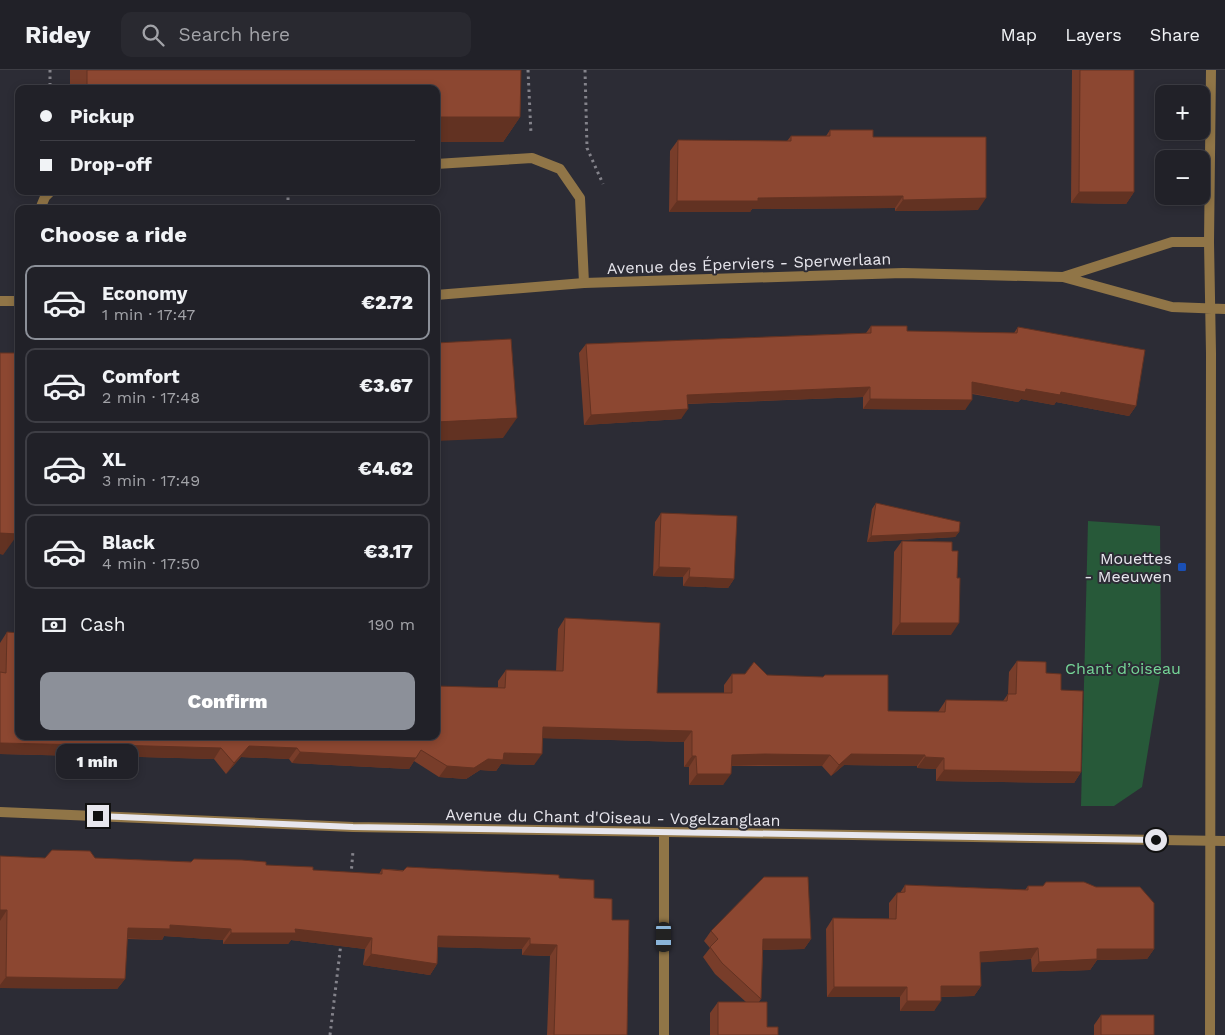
<!DOCTYPE html>
<meta charset="utf-8">
<style>
body{margin:0;font-family:"Work Sans",sans-serif;background:#292930;color:#f1f3f6;height:100vh;display:flex;flex-direction:column;font-size:19px;white-space:nowrap}
*{box-sizing:border-box;margin:0}
p{font-size:16px;color:#a2a3a8}
.icon{flex:none;width:28px;height:28px;fill:none;stroke:currentColor;stroke-width:2;stroke-linecap:round;stroke-linejoin:round}
.map{position:relative;flex:1;overflow:hidden}
.details{position:absolute;left:15px;top:135px;width:425px;height:535px;display:flex;flex-direction:column;background:#212128;border-radius:10px;box-shadow:0 2px 8px #0003,0 0 0 1px #3e3e45}
.details>*{flex:none}
.banner{position:absolute;left:15px;top:15px;width:425px;height:110px;border-radius:10px;box-shadow:0 2px 8px #0003,0 0 0 1px #3e3e45;display:grid;align-content:center;height:110px;padding:0 25px;background:#212128}
.controls{position:absolute;left:1155px;top:15px;display:grid;gap:10px}
.controls a{display:grid;place-items:center;width:55px;height:55px;border-radius:10px;background:#212128;box-shadow:0 2px 8px #0003,0 0 0 1px #3e3e45;font-size:25px}
.end{position:absolute;width:22px;height:22px;margin:-11px;border:6px solid #e7e6ed;background:#111;box-shadow:0 0 0 2px #111}
.from{border-radius:50%}
.bubble{position:absolute;height:35px;border-radius:10px;background:#212128;box-shadow:0 2px 8px #0003,0 0 0 1px #3e3e45;font-size:16px;font-weight:800;line-height:35px;text-align:center}
.car{position:absolute;width:15px;height:30px;margin:-15px -8px;border-radius:6px;box-shadow:0 0 4px 1px #0007;background:linear-gradient(#222 24%,#8ab4d8 0 40%,#222 0 76%,#8ab4d8 0 86%,#222 0)}
.banner b{display:flex;align-items:center;gap:18px;height:48px;font-size:19px}
.banner b+b{border-top:1px solid #3e3e45}
.banner i{width:12px;height:12px;background:#f1f3f6}
ul{padding:0;list-style:none}
li{display:flex;align-items:center;gap:15px;height:75px;margin:0 10px 8px;padding:0 15px;border:2px solid #3e3e45;border-radius:10px}
li div{flex:1}
li b{display:block;font-size:19px}
li em{font-style:normal;font-weight:800}
li.selected{border-color:#8c9099}
li>.icon{width:45px;height:45px;stroke-width:1.5}
h2{padding:0 25px;font-size:22px;line-height:60px}
.pay{display:flex;align-items:center;gap:12px;height:55px;padding:0 25px;font-size:19px}
.pay p{margin-inline-start:auto}
.action{display:flex;gap:10px;margin-top:auto;padding:10px 25px}
.action a{flex:1;height:58px;border-radius:10px;background:#8c9099;color:#fff;font-size:20px;font-weight:800;line-height:58px;text-align:center}
header{display:flex;align-items:center;gap:30px;box-sizing:border-box;height:70px;padding:0 25px;background:#212128;border-bottom:1px solid #3e3e45}
header strong{font-size:24px}
nav{display:flex;gap:28px;margin-inline-start:auto;font-size:18px}
.search{width:350px;height:45px;background:#292930;display:flex;align-items:center;gap:12px;box-sizing:border-box;padding:0 18px;border-radius:10px;color:#a2a3a8;font-size:19px}
.map>svg:first-child{display:block}
.green{fill:#275939}
.lines{fill:none;stroke-linecap:round;stroke-linejoin:round}
.path{stroke:#84838b;stroke-width:3;stroke-dasharray:2.5 4;stroke-linecap:butt}
.service{stroke:#907547;stroke-width:10}
.minor{stroke:#907547;stroke-width:10}
.tertiary{stroke:#907547;stroke-width:10}
.wall{fill:#783d2a}
.shaded-wall{fill:#623222}
.building{fill:#8c4731;stroke:#623222}
.route{stroke:#e7e6ed;stroke-width:6}
.transit-dot{fill:#1a4fb4;stroke:#2c2c35;stroke-width:2}
.labels{text-anchor:middle;stroke-width:4;stroke-linejoin:round;paint-order:stroke}
.street-label{font-size:16px;fill:#e7e6ed;stroke:#2c2c35}
.poi-label{font-size:16px;fill:#e7e6ed;stroke:#2c2c35;text-anchor:end}
.park-label{font-size:16px;fill:#76d798;stroke:#2c2c35}
</style>
<header>
<strong>Ridey</strong>
<div class="search"><svg class="icon" aria-label="search" viewBox="0 0 24 24"><circle cx="10" cy="10" r="6"/><path d="M15 15l6 6"/></svg>Search here</div>
<nav><a>Map</a><a>Layers</a><a>Share</a></nav>
</header>
<div class="map">
<svg width="1225" height="965" viewBox="0 0 1225 965">
<rect width="100%" height="100%" fill="#2c2c35"/>
<!-- green -->
<path class="green" d="M 1088,451 L 1160,456 L 1161,601 L 1142,717 L 1114,736 L 1081,736 Z"/>
<g class="lines">
<!-- path -->
<path class="path" d="M 50,0 L 50,19
M 528,0 L 531,64
M 585,0 L 587,78 L 603,114
M 288,121 L 288,139
M 351,805 L 353,781
M 330,965 L 341,873"/>
<!-- service -->
<path class="service" d="M 436,94 L 532,88 L 560,99 L 580,128 L 584,213
M 40,139 L 45,127 L 51,121"/>
<!-- minor -->
<path class="minor" d="M 1063,207 L 1172,172 L 1209,172
M 436,225 L 584,213 L 903,203 L 1063,207 L 1172,237 L 1225,239
M 0,231 L 19,231
M 664,965 L 664,764
M 1210,965 L 1211,283 L 1209,172 L 1211,0"/>
<!-- tertiary -->
<path class="tertiary" d="M 0,742 L 353,757 L 1225,771"/>
</g>
<!-- wall -->
<path class="wall" d="M 70,0 L 521,0 L 520,47 L 503,72 L 436,19 L 70,19 Z
M 1072,0 L 1134,0 L 1134,122 L 1126,134 L 1071,133 Z
M 830,60 L 873,67 L 978,140 L 895,141 L 895,138 L 752,139 L 750,142 L 669,142 L 670,81 L 678,70 L 787,71 L 791,66 L 826,66 Z
M 871,256 L 907,261 L 1014,263 L 1018,257 L 1136,336 L 1129,346 L 1056,332 L 1054,335 L 1021,329 L 1018,332 L 972,324 L 965,340 L 863,339 L 863,327 L 688,334 L 681,349 L 584,355 L 579,283 L 586,274 L 866,263 Z
M 876,433 L 959,462 L 955,467 L 867,472 L 872,439 Z
M 661,443 L 734,509 L 728,518 L 683,516 L 683,507 L 653,506 L 655,452 Z
M 902,471 L 951,565 L 892,565 L 894,482 Z
M 565,548 L 657,623 L 724,623 L 724,615 L 732,604 L 767,605 L 888,641 L 938,642 L 946,630 L 1003,631 L 1008,624 L 1009,602 L 1017,591 L 1046,603 L 1061,620 L 1081,702 L 1074,713 L 936,711 L 936,699 L 917,698 L 917,696 L 844,695 L 831,706 L 822,696 L 731,696 L 723,715 L 689,715 L 689,697 L 684,697 L 684,672 L 543,668 L 534,695 L 501,694 L 496,701 L 480,700 L 466,709 L 439,707 L 414,691 L 409,699 L 292,693 L 289,689 L 241,687 L 226,704 L 214,689 L 105,686 L 91,695 L 82,686 L 0,684 L 0,573 L 7,562 L 19,666 L 436,666 L 498,617 L 498,611 L 506,600 L 556,601 L 558,559 Z
M 0,786 L 45,788 L 95,788 L 266,795 L 313,800 L 379,804 L 382,799 L 559,808 L 594,828 L 612,850 L 627,965 L 547,965 L 550,886 L 522,885 L 522,879 L 438,877 L 437,894 L 430,905 L 363,895 L 365,879 L 291,870 L 288,874 L 223,874 L 223,870 L 164,866 L 162,870 L 127,869 L 125,909 L 117,919 L 0,918 Z
M 905,815 L 1025,820 L 1028,816 L 1154,879 L 1147,889 L 1097,890 L 1090,900 L 1032,902 L 1031,889 L 981,892 L 981,916 L 974,926 L 941,927 L 934,941 L 900,941 L 900,927 L 827,927 L 826,859 L 833,848 L 889,849 L 889,833 L 897,823 L 900,823 Z
M 711,861 L 811,869 L 804,879 L 763,880 L 761,929 L 759,932 L 767,957 L 778,965 L 710,965 L 710,943 L 718,932 L 746,932 L 715,904 L 703,887 L 710,878 L 704,871 Z
M 1101,945 L 1154,965 L 1094,965 L 1094,955 Z"/>
<!-- shaded-wall -->
<path class="shaded-wall" d="M 436,47 L 520,47 L 503,72 L 436,72 Z
M 1079,122 L 1134,122 L 1126,134 L 1071,133 Z
M 903,126 L 895,138 L 752,139 L 750,142 L 669,142 L 677,131 L 758,128 Z
M 986,128 L 978,140 L 895,141 L 903,130 Z
M 972,312 L 1026,319 L 1061,322 L 1136,336 L 1129,346 L 1056,332 L 1054,335 L 1021,329 L 1018,332 L 965,322 Z
M 870,317 L 863,327 L 680,334 L 687,325 Z
M 870,329 L 972,330 L 965,340 L 863,339 Z
M 688,339 L 681,349 L 584,355 L 591,345 Z
M 517,348 L 503,368 L 436,371 L 436,352 Z
M 959,462 L 955,467 L 867,472 L 871,466 Z
M 0,463 L 18,464 L 3,485 L 0,484 Z
M 659,497 L 690,498 L 683,507 L 653,506 Z
M 689,507 L 734,509 L 728,518 L 683,516 Z
M 900,553 L 959,553 L 951,565 L 892,565 Z
M 543,657 L 614,659 L 692,661 L 684,672 L 535,668 Z
M 0,673 L 90,675 L 82,686 L 0,684 Z
M 113,675 L 221,678 L 214,689 L 105,686 L 91,695 L 99,684 Z
M 249,676 L 297,678 L 289,689 L 241,687 L 226,704 L 234,693 Z
M 300,682 L 416,688 L 409,699 L 292,693 Z
M 504,683 L 542,684 L 534,695 L 501,694 L 496,701 L 480,700 L 466,709 L 439,707 L 447,696 L 488,689 Z
M 765,684 L 830,685 L 822,696 L 758,695 L 724,696 L 732,685 Z
M 851,684 L 925,685 L 917,696 L 844,695 L 831,706 L 839,695 Z
M 692,686 L 696,686 L 689,697 L 684,697 Z
M 925,687 L 944,688 L 936,699 L 917,698 Z
M 944,700 L 1081,702 L 1074,713 L 936,711 Z
M 697,704 L 731,704 L 723,715 L 689,715 Z
M 0,840 L 7,840 L 0,851 Z
M 170,855 L 231,859 L 223,870 L 164,866 L 162,870 L 120,868 L 128,858 Z
M 295,859 L 372,868 L 365,879 L 291,870 L 288,874 L 223,874 L 231,863 Z
M 438,866 L 530,868 L 522,879 L 430,877 Z
M 763,869 L 811,869 L 804,879 L 756,880 Z
M 530,874 L 557,875 L 550,886 L 522,885 Z
M 1038,878 L 1031,889 L 973,893 L 980,882 Z
M 1097,879 L 1154,879 L 1147,889 L 1097,890 L 1090,900 L 1032,902 L 1039,892 Z
M 371,884 L 437,894 L 430,905 L 363,895 Z
M 6,907 L 125,909 L 117,919 L 0,918 L 0,915 Z
M 941,916 L 981,916 L 974,926 L 934,927 Z
M 834,917 L 907,917 L 900,927 L 827,927 Z
M 907,931 L 941,931 L 934,941 L 900,941 Z"/>
<!-- building -->
<path class="building" d="M 87,0 L 521,0 L 520,47 L 436,47 L 436,19 L 87,19 Z
M 1080,0 L 1134,0 L 1134,122 L 1079,122 Z
M 830,60 L 873,60 L 873,67 L 986,67 L 986,128 L 903,130 L 903,126 L 758,128 L 758,131 L 677,131 L 678,70 L 791,71 L 791,66 L 830,66 Z
M 871,256 L 907,256 L 907,261 L 1017,263 L 1018,257 L 1145,280 L 1136,336 L 1061,322 L 1060,325 L 1026,319 L 1025,322 L 972,312 L 972,330 L 870,329 L 870,317 L 687,325 L 688,339 L 591,345 L 586,274 L 871,263 Z
M 511,269 L 517,348 L 436,352 L 436,273 Z
M 0,283 L 19,283 L 19,446 L 18,464 L 0,463 Z
M 876,433 L 960,452 L 959,462 L 871,466 Z
M 661,443 L 737,446 L 734,509 L 689,507 L 690,498 L 659,497 Z
M 902,471 L 952,472 L 952,481 L 958,481 L 957,508 L 960,508 L 959,553 L 900,553 Z
M 565,548 L 660,553 L 657,623 L 732,623 L 732,604 L 745,604 L 754,592 L 767,605 L 823,607 L 825,605 L 888,605 L 888,641 L 945,642 L 946,630 L 1007,631 L 1008,624 L 1016,624 L 1017,591 L 1046,592 L 1046,603 L 1061,604 L 1061,620 L 1083,621 L 1081,702 L 944,700 L 944,688 L 925,687 L 925,685 L 851,684 L 839,695 L 830,685 L 765,684 L 732,685 L 731,704 L 697,704 L 696,686 L 692,686 L 692,661 L 614,659 L 543,657 L 542,684 L 504,683 L 503,690 L 488,689 L 474,698 L 447,696 L 421,680 L 416,688 L 300,682 L 297,678 L 249,676 L 234,693 L 221,678 L 113,675 L 99,684 L 90,675 L 0,673 L 0,602 L 6,603 L 7,562 L 19,563 L 19,666 L 436,666 L 436,616 L 505,618 L 506,600 L 563,601 Z
M 52,780 L 90,781 L 95,788 L 191,792 L 194,789 L 242,790 L 266,792 L 266,795 L 313,797 L 313,800 L 382,804 L 382,799 L 403,801 L 407,797 L 559,805 L 559,808 L 594,810 L 594,828 L 612,829 L 612,850 L 629,850 L 627,965 L 554,965 L 557,875 L 530,874 L 530,868 L 438,866 L 437,894 L 371,884 L 372,868 L 295,859 L 296,863 L 231,863 L 231,859 L 170,855 L 170,859 L 128,858 L 125,909 L 6,907 L 7,840 L 0,840 L 0,786 L 45,788 Z
M 764,807 L 808,807 L 811,869 L 763,869 L 761,929 L 722,893 L 710,877 L 718,869 L 711,861 Z
M 1046,812 L 1084,812 L 1096,817 L 1140,817 L 1154,833 L 1154,879 L 1097,879 L 1097,889 L 1039,892 L 1038,878 L 980,882 L 981,916 L 941,916 L 941,931 L 907,931 L 907,917 L 834,917 L 833,848 L 896,849 L 897,823 L 905,822 L 905,815 L 1028,820 L 1028,816 L 1043,816 Z
M 718,932 L 767,932 L 767,957 L 778,957 L 778,965 L 718,965 Z
M 1101,945 L 1154,945 L 1154,965 L 1101,965 Z"/>
<g class="lines">
<!-- route -->
<path class="route" d="M 98,746 L 353,757 L 1156,770"/>
</g>
<!-- markers -->
<rect class="transit-dot" x="1177" y="492" width="10" height="10" rx="2.5"/>
<g class="labels">
<!-- street labels -->
<g class="street-label">
<text transform="translate(749 193) rotate(-2)" y="6">Avenue des Éperviers - Sperwerlaan</text>
<text transform="translate(613 747) rotate(1)" y="6">Avenue du Chant d'Oiseau - Vogelzanglaan</text>
</g>
<!-- poi labels -->
<g class="poi-label">
<text x="1172" y="494">Mouettes<tspan x="1172" dy="18">- Meeuwen</tspan></text>
</g>
<!-- park labels -->
<g class="park-label">
<text x="1123" y="604">Chant d’oiseau</text>
</g>
</g>
</svg>
<div class="controls">
<a>+</a>
<a>−</a>
</div>
<i class="end from" style="left:1156px;top:770px"></i>
<i class="end" style="left:98px;top:746px"></i>
<div class="bubble" style="left:56px;top:674px;width:82px">1 min</div>
<i class="car" style="left:664px;top:867px;rotate:180deg"></i>
<div class="banner">
<b><i class="from"></i>Pickup</b>
<b><i></i>Drop-off</b>
</div>
<section class="details">
<h2>Choose a ride</h2>
<ul>
<li class="selected"><svg class="icon" aria-label="car" viewBox="0 0 24 24"><path d="M5 17H2v-5l4-1 3-4h7l3 4 3 1v5h-3M9 17h6M6 11h13"/><circle cx="7" cy="17" r="2"/><circle cx="17" cy="17" r="2"/></svg><div><b>Economy</b><p>1 min · 17:47</p></div><em>€2.72</em></li>
<li><svg class="icon" aria-label="car" viewBox="0 0 24 24"><path d="M5 17H2v-5l4-1 3-4h7l3 4 3 1v5h-3M9 17h6M6 11h13"/><circle cx="7" cy="17" r="2"/><circle cx="17" cy="17" r="2"/></svg><div><b>Comfort</b><p>2 min · 17:48</p></div><em>€3.67</em></li>
<li><svg class="icon" aria-label="car" viewBox="0 0 24 24"><path d="M5 17H2v-5l4-1 3-4h7l3 4 3 1v5h-3M9 17h6M6 11h13"/><circle cx="7" cy="17" r="2"/><circle cx="17" cy="17" r="2"/></svg><div><b>XL</b><p>3 min · 17:49</p></div><em>€4.62</em></li>
<li><svg class="icon" aria-label="car" viewBox="0 0 24 24"><path d="M5 17H2v-5l4-1 3-4h7l3 4 3 1v5h-3M9 17h6M6 11h13"/><circle cx="7" cy="17" r="2"/><circle cx="17" cy="17" r="2"/></svg><div><b>Black</b><p>4 min · 17:50</p></div><em>€3.17</em></li>
</ul>
<div class="pay"><svg class="icon" aria-label="cash" viewBox="0 0 24 24"><path d="M3 7h18v10H3z"/><circle cx="12" cy="12" r="2"/></svg>Cash<p>190 m</p></div>
<div class="action"><a>Confirm</a></div>
</section>
</div>
